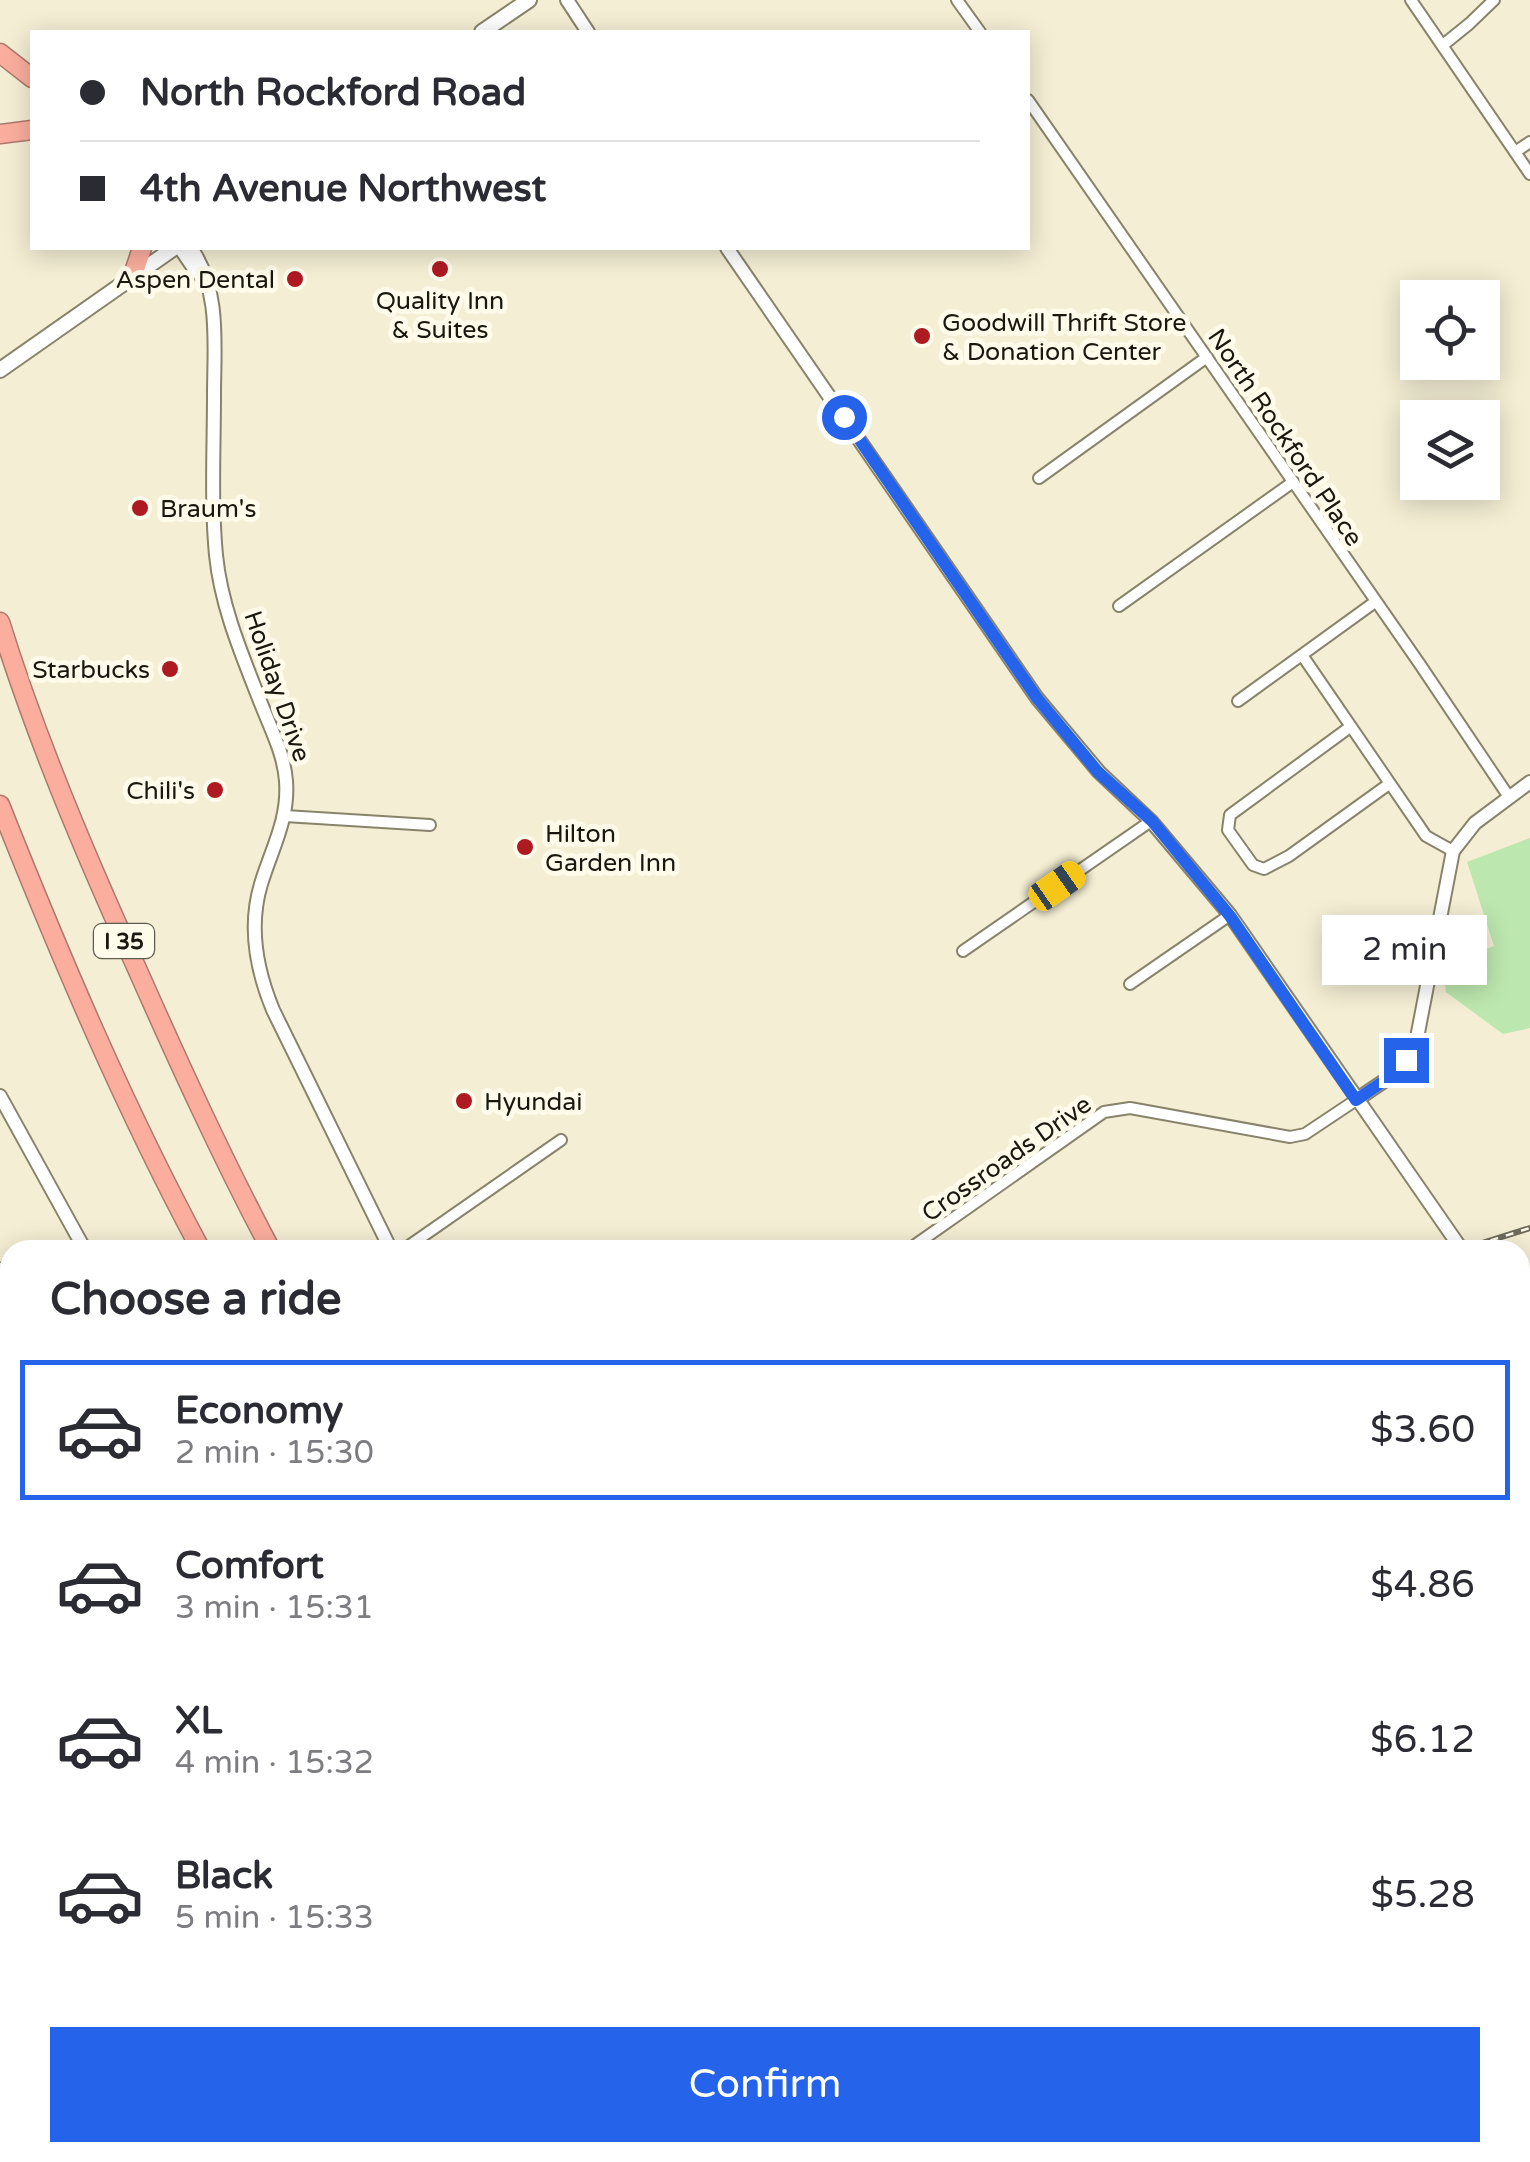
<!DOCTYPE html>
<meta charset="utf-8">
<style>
body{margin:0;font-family:"Varela Round",sans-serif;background:#f2f2f3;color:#2b2b33;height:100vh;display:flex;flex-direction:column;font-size:38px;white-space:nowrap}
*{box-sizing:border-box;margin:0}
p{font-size:32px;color:#7c7c81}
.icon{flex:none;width:55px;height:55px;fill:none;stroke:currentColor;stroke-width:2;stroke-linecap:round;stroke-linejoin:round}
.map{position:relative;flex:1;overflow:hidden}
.sheet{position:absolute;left:0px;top:1240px;width:1530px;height:922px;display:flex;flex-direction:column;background:#fff;border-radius:30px 30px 0 0;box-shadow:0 5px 25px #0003}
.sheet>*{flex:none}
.banner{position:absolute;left:30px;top:30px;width:1000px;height:220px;border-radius:0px;box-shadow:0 5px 25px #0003;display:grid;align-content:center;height:220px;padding:0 50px;background:#fff}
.controls{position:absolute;left:1400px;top:280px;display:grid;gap:20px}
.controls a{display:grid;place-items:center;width:100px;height:100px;border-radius:0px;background:#fff;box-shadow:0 5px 25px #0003;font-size:50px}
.end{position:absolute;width:45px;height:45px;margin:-22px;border:12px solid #2563eb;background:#fff;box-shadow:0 0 0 5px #fff}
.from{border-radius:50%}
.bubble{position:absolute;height:70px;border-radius:0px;background:#fff;box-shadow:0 5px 25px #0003;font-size:32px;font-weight:600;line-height:70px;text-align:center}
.car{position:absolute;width:30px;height:60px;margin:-30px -15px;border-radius:12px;box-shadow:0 0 8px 2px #0007;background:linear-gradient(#f5c518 24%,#345 0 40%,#f5c518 0 76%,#345 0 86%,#f5c518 0)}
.banner b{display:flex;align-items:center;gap:35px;height:95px;font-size:38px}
.banner b+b{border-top:2px solid #e1e1e2}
.banner i{width:25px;height:25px;background:#2b2b33}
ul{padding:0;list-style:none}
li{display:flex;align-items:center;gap:30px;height:140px;margin:0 20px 15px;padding:0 30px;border:5px solid transparent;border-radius:0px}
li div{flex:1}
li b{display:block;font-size:38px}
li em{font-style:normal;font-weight:600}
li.current{border-color:#2563eb}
li>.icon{width:90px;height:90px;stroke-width:1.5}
h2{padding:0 50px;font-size:45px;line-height:120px}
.cta{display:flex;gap:20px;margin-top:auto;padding:20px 50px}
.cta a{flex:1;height:115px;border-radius:0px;background:#2563eb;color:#fff;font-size:40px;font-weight:600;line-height:115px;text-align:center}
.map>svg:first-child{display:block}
.industrial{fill:#f7dcdd}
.green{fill:#bce7ae}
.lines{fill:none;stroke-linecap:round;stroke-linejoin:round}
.pedestrian-casing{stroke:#88836b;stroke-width:11}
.minor-casing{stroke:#88836b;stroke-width:14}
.tertiary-casing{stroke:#88836b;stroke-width:16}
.secondary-casing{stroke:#88836b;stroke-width:18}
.motorway-casing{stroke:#ac796c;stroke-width:21}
.pedestrian{stroke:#fff;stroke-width:8}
.minor{stroke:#fff;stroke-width:10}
.tertiary{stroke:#fff;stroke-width:12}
.secondary{stroke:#fff;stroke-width:14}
.motorway{stroke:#fbae9e;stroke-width:18}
.rail-casing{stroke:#6e6a5b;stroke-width:6}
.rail{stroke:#fefbeb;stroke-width:2.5;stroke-dasharray:8;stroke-linecap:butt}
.route{stroke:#2563eb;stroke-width:12}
.poi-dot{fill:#ad1a22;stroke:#fefbeb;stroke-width:4}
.labels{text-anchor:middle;stroke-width:10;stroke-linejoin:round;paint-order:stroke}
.shield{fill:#fefbeb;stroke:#5e5b50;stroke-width:2.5}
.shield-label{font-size:22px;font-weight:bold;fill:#19170e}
.poi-label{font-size:25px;fill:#19170e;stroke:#fefbeb;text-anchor:start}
.street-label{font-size:25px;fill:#19170e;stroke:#fefbeb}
</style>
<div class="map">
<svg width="1530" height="2162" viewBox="0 0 1530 2162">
<rect width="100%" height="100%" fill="#f4eed4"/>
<!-- industrial -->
<path class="industrial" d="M 0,1569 L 10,1584 L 10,2152 L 521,2153 L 511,2162 L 0,2162 Z"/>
<!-- green -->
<path class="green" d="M 1530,838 L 1530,1028 L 1503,1034 L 1446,992 L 1442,965 L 1494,946 L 1467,862 Z"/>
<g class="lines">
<!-- pedestrian casing -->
<g class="pedestrian-casing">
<path id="pedestrian" d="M 0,1267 L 10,1281
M 0,1320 L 10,1334
M 0,1360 L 10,1353
M 0,1511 L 10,1504
M 0,1552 L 10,1566"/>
</g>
<!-- minor casing -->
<g class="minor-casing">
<path id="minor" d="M 957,0 L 980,32
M 1411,0 L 1530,174
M 1443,45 L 1469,24 L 1494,0
M 1028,100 L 1419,663 L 1509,797
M 1515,152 L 1530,142
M 1039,478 L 1207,357
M 1119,606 L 1293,482
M 1302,655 L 1426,836 L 1453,851
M 1238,701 L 1375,602
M 1350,727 L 1230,815 L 1228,830 L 1253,865 L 1264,869 L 1289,856 L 1389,784
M 285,816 L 430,825
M 963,951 L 1151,821
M 1130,984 L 1230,915
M 403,1250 L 561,1140
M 908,1250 L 1104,1112 L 1130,1108 L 1290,1137 L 1305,1134 L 1356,1100"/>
</g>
<!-- tertiary casing -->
<g class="tertiary-casing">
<path id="tertiary" d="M 567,0 L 588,32
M 180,248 L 195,270 L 207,282
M 191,248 C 221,291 214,345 214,395 C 214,448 211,502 216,555 C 221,606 242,655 260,701 C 270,727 284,753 286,781 C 289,819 272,848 261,884 C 248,927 256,969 273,1010 L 391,1250
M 727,248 L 1037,698 L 1099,772 L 1151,821 L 1230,915 L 1462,1250
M 0,1096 L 85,1250
M 1356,1100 L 1393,1075 L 1416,1043 L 1453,851 L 1475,823 L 1530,782
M 1520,1331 L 1530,1345
M 649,2152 L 654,2162
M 1090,2152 L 1108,2162"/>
</g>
<!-- secondary casing -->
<g class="secondary-casing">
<path id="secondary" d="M 482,32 L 529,0
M 0,370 L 174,248"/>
</g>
<!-- motorway casing -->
<g class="motorway-casing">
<path id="motorway" d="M 0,53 L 32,78
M 0,134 L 32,130
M 132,278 L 142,248
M 0,622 C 36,738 84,851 134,962 C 177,1059 221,1156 271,1250
M 0,805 C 60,956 124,1107 201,1250
M 738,2152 L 741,2162
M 783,2152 L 790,2162
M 851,2152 L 858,2162
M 948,2152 L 966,2162"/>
</g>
<!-- pedestrian -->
<use href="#pedestrian" class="pedestrian"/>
<!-- minor -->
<use href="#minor" class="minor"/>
<!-- tertiary -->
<use href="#tertiary" class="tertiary"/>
<!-- secondary -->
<use href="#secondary" class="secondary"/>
<!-- motorway -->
<use href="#motorway" class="motorway"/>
<!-- rail casing -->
<g class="rail-casing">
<path id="rail" d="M 1460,1250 L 1530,1228
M 540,2162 L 553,2152"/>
</g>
<!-- rail -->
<use href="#rail" class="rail"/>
</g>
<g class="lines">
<!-- route -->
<path class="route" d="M 844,417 L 1037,698 L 1098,772 L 1152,821 L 1230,916 L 1356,1100 L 1393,1075 L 1406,1060"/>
</g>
<!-- markers -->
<g class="poi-dot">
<circle cx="440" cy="269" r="10"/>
<circle cx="295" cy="279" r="10"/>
<circle cx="922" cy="336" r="10"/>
<circle cx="140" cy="508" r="10"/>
<circle cx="170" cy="669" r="10"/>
<circle cx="215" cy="790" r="10"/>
<circle cx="525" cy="847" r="10"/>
<circle cx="464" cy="1101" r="10"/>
</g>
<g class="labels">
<!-- shield labels -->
<rect class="shield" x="94" y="924" width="60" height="34" rx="8"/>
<g class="shield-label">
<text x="124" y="949">I 35</text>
</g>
<!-- poi labels -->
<g class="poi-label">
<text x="275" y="288" text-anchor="end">Aspen Dental</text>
<text x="440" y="309" text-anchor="middle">Quality Inn<tspan x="440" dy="29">&amp; Suites</tspan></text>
<text x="942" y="331">Goodwill Thrift Store<tspan x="942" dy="29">&amp; Donation Center</tspan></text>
<text x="160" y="517">Braum's</text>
<text x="150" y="678" text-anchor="end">Starbucks</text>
<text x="195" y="799" text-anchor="end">Chili's</text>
<text x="545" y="842">Hilton<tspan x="545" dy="29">Garden Inn</tspan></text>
<text x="484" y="1110">Hyundai</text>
</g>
<!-- street labels -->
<g class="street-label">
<text transform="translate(1286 437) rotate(56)" y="9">North Rockford Place</text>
<text transform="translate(278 686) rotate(71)" y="9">Holiday Drive</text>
<text transform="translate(1006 1158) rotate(-35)" y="9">Crossroads Drive</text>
</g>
</g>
</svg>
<div class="controls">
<a><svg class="icon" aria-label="locate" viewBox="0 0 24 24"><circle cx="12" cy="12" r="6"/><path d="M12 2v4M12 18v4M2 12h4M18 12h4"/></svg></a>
<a><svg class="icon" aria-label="layers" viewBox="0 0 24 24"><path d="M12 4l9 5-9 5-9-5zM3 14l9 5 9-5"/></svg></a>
</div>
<i class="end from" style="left:844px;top:417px"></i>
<i class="end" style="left:1406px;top:1060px"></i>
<div class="bubble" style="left:1322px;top:915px;width:165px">2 min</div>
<i class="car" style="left:1057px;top:886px;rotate:55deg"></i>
<div class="banner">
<b><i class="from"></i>North Rockford Road</b>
<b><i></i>4th Avenue Northwest</b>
</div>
<section class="sheet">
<h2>Choose a ride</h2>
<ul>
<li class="current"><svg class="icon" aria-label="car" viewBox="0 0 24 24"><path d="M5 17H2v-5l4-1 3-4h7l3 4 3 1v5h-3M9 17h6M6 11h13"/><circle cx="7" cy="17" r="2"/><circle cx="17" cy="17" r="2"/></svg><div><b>Economy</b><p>2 min · 15:30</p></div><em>$3.60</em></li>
<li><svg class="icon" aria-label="car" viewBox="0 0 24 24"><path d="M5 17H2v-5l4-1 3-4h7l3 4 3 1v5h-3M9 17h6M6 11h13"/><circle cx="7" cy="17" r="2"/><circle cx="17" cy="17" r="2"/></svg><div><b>Comfort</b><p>3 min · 15:31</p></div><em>$4.86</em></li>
<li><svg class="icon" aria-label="car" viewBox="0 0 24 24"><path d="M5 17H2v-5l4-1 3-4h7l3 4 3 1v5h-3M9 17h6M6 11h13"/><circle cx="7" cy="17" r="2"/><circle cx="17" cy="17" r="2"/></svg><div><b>XL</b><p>4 min · 15:32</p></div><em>$6.12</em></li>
<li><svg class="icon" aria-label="car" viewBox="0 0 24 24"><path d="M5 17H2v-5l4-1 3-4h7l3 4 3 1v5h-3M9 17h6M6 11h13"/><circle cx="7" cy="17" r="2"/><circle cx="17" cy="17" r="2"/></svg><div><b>Black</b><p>5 min · 15:33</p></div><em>$5.28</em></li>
</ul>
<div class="cta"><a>Confirm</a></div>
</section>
</div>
